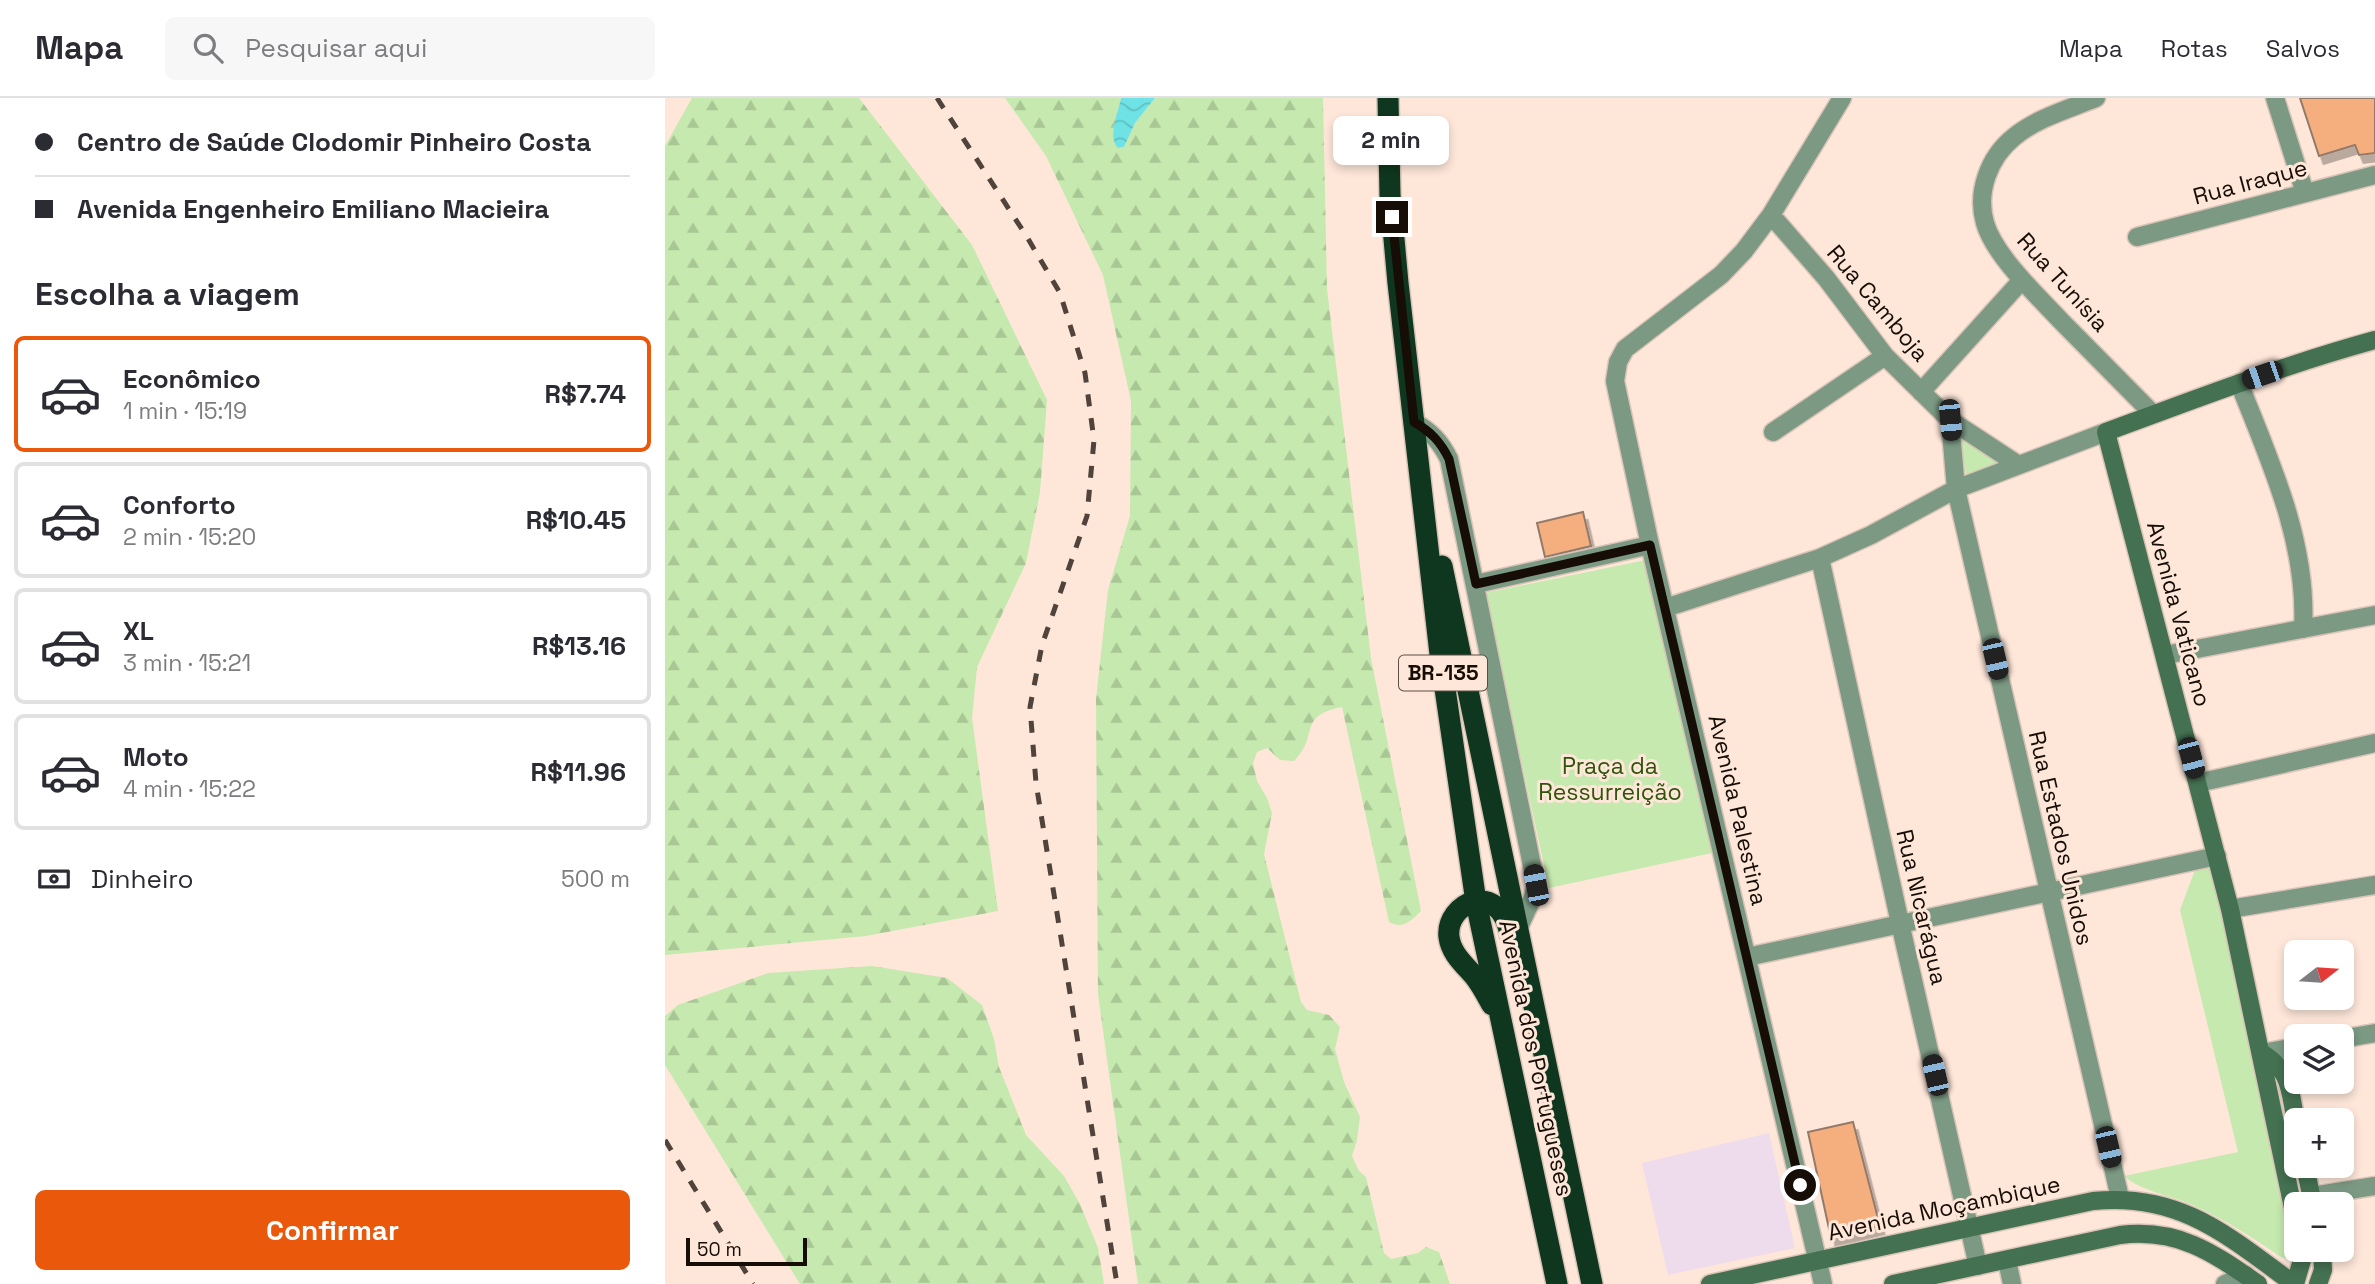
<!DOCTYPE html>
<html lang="pt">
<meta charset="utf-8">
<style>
body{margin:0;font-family:"Space Grotesk",sans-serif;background:#f7f7f7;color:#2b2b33;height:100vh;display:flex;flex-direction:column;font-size:26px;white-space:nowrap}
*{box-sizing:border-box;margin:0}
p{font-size:23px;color:#7c7c81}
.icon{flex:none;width:38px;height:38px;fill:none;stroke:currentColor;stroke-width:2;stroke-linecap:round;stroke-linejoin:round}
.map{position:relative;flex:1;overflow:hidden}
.sheet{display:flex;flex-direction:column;background:#fff;width:665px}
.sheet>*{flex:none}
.top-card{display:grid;align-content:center;height:154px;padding:0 35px;background:#fff}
.needle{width:46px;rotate:73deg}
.tools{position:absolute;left:1619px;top:842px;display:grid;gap:14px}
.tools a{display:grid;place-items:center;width:70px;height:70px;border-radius:10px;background:#fff;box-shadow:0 4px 10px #0003;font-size:35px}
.scale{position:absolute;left:21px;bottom:18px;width:121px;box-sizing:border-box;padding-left:7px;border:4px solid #160d07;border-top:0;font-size:19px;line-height:24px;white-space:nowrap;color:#160d07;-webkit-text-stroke:5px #fee7d9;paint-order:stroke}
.end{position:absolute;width:32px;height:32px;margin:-16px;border:9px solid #160d07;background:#fff;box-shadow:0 0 0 4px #fff}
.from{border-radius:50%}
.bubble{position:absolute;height:49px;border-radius:10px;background:#fff;box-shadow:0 4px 10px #0003;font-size:23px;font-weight:700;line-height:49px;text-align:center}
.car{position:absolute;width:21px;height:42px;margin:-21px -10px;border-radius:9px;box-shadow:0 0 5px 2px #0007;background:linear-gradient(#222 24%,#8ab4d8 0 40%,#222 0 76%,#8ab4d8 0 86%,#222 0)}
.top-card b{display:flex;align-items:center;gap:24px;height:66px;font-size:26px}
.top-card b+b{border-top:2px solid #e1e1e2}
.top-card i{width:18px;height:18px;background:#2b2b33}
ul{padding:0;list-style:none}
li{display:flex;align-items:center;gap:21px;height:116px;margin:0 14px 10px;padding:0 21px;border:4px solid #e1e1e2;border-radius:10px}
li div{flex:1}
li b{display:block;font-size:26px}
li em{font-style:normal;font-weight:700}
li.current{border-color:#ea580c}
li>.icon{width:63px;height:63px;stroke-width:1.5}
h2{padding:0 35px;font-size:32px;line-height:84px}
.pay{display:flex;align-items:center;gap:18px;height:77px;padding:0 35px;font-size:26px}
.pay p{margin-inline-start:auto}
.action{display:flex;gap:14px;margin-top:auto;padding:14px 35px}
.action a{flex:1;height:80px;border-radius:10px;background:#ea580c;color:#fff;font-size:28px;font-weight:700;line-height:80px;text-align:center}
header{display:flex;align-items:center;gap:42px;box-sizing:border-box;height:98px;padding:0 35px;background:#fff;border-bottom:2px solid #e1e1e2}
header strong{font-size:33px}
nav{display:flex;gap:38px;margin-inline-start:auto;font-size:24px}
.search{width:490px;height:63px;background:#f7f7f7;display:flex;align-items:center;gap:18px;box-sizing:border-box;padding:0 24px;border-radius:10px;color:#7c7c81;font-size:26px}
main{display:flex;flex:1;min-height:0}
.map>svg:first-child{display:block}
.medical{fill:#eedcec}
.green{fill:#c5e9ae}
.forest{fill:url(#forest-firs)}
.water{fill:url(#water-waves)}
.building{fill:#f5af7e;stroke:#937a6a;stroke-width:2;filter:url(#shadow)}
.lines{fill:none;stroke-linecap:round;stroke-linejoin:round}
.street-casing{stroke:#d9c4b7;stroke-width:21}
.secondary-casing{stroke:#d9c4b7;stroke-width:21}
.highway-casing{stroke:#d9c4b7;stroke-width:24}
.street{stroke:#7b9983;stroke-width:18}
.secondary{stroke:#447151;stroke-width:18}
.highway{stroke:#0f361e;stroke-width:21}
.rail{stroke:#50433b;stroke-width:5;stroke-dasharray:12 12;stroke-linecap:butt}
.route{stroke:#160d07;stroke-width:9}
.labels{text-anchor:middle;stroke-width:6;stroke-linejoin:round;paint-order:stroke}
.shield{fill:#fee7d9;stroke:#5c4e46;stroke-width:2}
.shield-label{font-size:21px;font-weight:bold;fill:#160d07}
.street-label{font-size:23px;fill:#160d07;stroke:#fee7d9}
.park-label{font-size:23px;fill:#2e540a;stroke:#fee7d9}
</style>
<header>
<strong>Mapa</strong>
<div class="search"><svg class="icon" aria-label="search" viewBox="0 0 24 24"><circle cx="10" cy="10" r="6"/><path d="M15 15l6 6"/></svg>Pesquisar aqui</div>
<nav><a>Mapa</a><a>Rotas</a><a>Salvos</a></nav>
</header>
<main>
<section class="sheet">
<div class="top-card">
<b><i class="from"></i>Centro de Saúde Clodomir Pinheiro Costa</b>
<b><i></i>Avenida Engenheiro Emiliano Macieira</b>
</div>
<h2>Escolha a viagem</h2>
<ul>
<li class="current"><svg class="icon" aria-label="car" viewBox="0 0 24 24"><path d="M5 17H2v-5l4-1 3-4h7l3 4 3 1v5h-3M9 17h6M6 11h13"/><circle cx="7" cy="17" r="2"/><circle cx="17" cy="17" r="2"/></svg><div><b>Econômico</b><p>1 min · 15:19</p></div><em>R$7.74</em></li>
<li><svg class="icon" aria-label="car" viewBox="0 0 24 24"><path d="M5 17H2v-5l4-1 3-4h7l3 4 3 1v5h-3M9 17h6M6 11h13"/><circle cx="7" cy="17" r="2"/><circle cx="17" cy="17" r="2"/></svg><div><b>Conforto</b><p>2 min · 15:20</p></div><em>R$10.45</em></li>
<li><svg class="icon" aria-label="car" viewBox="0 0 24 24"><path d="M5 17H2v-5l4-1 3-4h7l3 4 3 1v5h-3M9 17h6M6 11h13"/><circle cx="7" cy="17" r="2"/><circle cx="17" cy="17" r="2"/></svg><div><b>XL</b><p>3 min · 15:21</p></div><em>R$13.16</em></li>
<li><svg class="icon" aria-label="car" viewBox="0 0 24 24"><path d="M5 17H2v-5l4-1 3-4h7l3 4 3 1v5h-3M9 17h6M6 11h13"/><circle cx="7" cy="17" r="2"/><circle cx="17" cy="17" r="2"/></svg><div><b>Moto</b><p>4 min · 15:22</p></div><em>R$11.96</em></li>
</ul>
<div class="pay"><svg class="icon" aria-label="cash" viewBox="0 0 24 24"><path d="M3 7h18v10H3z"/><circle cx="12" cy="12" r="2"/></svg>Dinheiro<p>500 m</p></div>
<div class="action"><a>Confirmar</a></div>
</section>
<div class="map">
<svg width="1710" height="1186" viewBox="0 0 1710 1186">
<defs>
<pattern id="forest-firs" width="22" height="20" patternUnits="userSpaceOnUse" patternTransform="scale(1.75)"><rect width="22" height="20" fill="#c5e9ae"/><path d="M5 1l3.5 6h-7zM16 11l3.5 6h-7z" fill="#a8c794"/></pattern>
<pattern id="water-waves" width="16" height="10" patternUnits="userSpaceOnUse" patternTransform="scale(1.75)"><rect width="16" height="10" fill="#6fe2e5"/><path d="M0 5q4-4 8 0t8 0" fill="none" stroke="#5fc1c3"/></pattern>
<filter id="shadow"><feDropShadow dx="4.5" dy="8" stdDeviation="0" flood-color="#0004"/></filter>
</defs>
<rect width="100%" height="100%" fill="#fee7d9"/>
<!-- medical -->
<path class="medical" d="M 1104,1035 L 1130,1150 L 1003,1177 L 977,1065 Z"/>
<!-- green -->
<path class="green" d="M 1295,339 L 1340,368 L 1302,383 Z
M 981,462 L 1047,755 L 884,790 L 820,495 Z
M 1546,770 L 1555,786 L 1631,1156 L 1623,1161 L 1616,1159 C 1588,1140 1561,1122 1530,1108 C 1506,1097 1480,1095 1459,1078 L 1573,1054 L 1515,812 L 1530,772 Z
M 1609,978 L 1616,980 L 1618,983 L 1631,1049 L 1631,1068 L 1635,1068 L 1642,1106 L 1635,1106 Z"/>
<!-- forest -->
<path class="forest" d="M 27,0 L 194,0 L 307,147 L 382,302 L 375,394 L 361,465 L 312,569 L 307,620 L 333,813 L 201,838 L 0,857 L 0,48 Z
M 340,0 L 456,0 C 453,15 442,38 454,50 L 459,49 L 470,25 L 490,0 L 658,0 L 662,191 L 706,560 L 756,813 C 747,822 738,832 724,824 L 677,609 C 631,618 655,638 629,663 L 615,662 L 602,650 L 592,654 L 588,665 L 592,683 L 602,700 L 607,715 L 599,756 L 636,904 L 642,912 L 664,917 L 675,929 L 670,951 L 679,984 L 695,1019 L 692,1042 L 687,1058 L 694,1073 L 701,1079 L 719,1155 L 726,1161 L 753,1155 L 761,1149 L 774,1154 L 785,1186 L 473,1186 L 433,896 L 431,601 L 443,492 L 465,418 L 466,303 L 438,177 L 381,58 Z
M 207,868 L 282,880 L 317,907 L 329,941 L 334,969 L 361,1037 L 399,1078 L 415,1106 L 433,1150 L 439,1186 L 135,1186 L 0,967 L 0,918 L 13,907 L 103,875 Z"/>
<!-- water -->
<path class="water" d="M 456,0 L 490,0 L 470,25 L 459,49 L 453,50 C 442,38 453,15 456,0 Z"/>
<!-- building -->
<path class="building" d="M 1635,0 L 1710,0 L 1710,55 L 1694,57 L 1690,47 L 1654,58 Z
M 918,414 L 926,448 L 880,459 L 872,425 Z
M 1188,1024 L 1215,1128 L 1166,1140 L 1143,1034 Z"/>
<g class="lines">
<!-- street casing -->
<g class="street-casing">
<path id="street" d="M 1431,0 C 1404,11 1372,20 1349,39 C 1324,59 1311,94 1320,125 C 1330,159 1374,199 1398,225 C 1428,255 1458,286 1488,316
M 1610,0 L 1640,95
M 1106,117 L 1161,180 L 1220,258 L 1285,322 L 1352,366
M 1472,139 L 1710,77
M 1574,285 C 1605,363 1643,445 1638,531
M 1256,294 L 1357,182
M 1285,322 L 1291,391 L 1455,1100
M 749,324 C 766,334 775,343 784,361 L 871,787 L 868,799 L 853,831
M 1108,334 L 1220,258
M 1155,460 L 1235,825 L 1313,1168
M 811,486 L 985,447
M 1000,510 L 1155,460 L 1206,437 L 1291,391 L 1441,334
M 1500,557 L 1710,517
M 1533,685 L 1710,645
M 1565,811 L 1710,787
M 1082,859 L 1552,758
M 1676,941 L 1710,935
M 1597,955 L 1631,949
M 1647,1098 L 1710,1088
M 1342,1162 L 1347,1186
M 1158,1186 L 985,447 L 950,283 L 953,264 L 960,251 L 1056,177 L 1079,153 L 1106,117 L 1177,0
M 1560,1186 L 1581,1177"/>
</g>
<!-- secondary casing -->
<g class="secondary-casing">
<path id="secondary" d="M 1597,955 C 1627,974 1624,991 1631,1023
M 1640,1068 L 1648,1106
M 1631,1124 L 1565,811 L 1441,334 C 1530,301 1619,267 1710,242
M 1045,1186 L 1428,1103 C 1515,1094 1563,1138 1629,1186
M 1228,1186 L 1455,1137 C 1513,1130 1547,1154 1593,1186
M 1630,1186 L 1637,1162 L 1637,1152
M 1653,1186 L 1658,1172 L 1657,1152"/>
</g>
<!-- highway casing -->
<g class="highway-casing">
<path id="highway" d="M 723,0 L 725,97 L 733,185 L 775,556 L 811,804 L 892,1186
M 777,468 L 927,1186
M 827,907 C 822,898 817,888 810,879 C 800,867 786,856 784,839 C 780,805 834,780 845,836"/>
</g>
<!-- street -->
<use href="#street" class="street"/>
<!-- secondary -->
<use href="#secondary" class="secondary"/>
<!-- highway -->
<use href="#highway" class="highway"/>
<!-- rail -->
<path class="rail" d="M 272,0 L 362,139 L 395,195 L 420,275 L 429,342 L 422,418 L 377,547 L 365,609 L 371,685 L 452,1186
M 0,1042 L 88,1186"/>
</g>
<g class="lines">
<!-- route -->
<path class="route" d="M 727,119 L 749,324 C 766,334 775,343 784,361 L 811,486 L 985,447 L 1135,1087"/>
</g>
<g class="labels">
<!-- shield labels -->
<rect class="shield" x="734" y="557.5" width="88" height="35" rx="5"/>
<g class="shield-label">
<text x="778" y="582">BR-135</text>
</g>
<!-- street labels -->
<g class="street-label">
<text transform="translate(1585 84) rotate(-15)" y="8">Rua Iraque</text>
<text transform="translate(1398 184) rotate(48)" y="8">Rua Tunísia</text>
<text transform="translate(1213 205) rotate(50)" y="8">Rua Camboja</text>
<text transform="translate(1514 516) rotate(75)" y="8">Avenida Vaticano</text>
<text transform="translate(1073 712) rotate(77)" y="8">Avenida Palestina</text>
<text transform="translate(1396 740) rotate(77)" y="8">Rua Estados Unidos</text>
<text transform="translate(1257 809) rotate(77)" y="8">Rua Nicarágua</text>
<text transform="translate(871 960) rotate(78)" y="8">Avenida dos Portugueses</text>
<text transform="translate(1279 1110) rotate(-12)" y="8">Avenida Moçambique</text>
</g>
<!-- park labels -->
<g class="park-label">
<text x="945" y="676">Praça da<tspan x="945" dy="26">Ressurreição</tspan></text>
</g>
</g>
</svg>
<div class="tools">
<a><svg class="needle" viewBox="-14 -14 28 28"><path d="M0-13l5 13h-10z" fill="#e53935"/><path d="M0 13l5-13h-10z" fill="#7c7c81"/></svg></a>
<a><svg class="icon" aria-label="layers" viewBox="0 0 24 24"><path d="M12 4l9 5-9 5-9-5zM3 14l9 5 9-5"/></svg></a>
<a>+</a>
<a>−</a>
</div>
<div class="scale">50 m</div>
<i class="end from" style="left:1135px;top:1087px"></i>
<i class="end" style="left:727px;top:119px"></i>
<div class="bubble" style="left:668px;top:18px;width:116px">2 min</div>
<i class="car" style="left:1597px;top:277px;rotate:251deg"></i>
<i class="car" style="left:1285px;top:322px;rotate:175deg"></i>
<i class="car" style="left:1330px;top:561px;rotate:167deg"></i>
<i class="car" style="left:1526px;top:660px;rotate:165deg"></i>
<i class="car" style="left:871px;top:787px;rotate:349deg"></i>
<i class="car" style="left:1270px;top:977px;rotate:347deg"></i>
<i class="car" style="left:1443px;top:1049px;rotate:167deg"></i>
</div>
</main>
